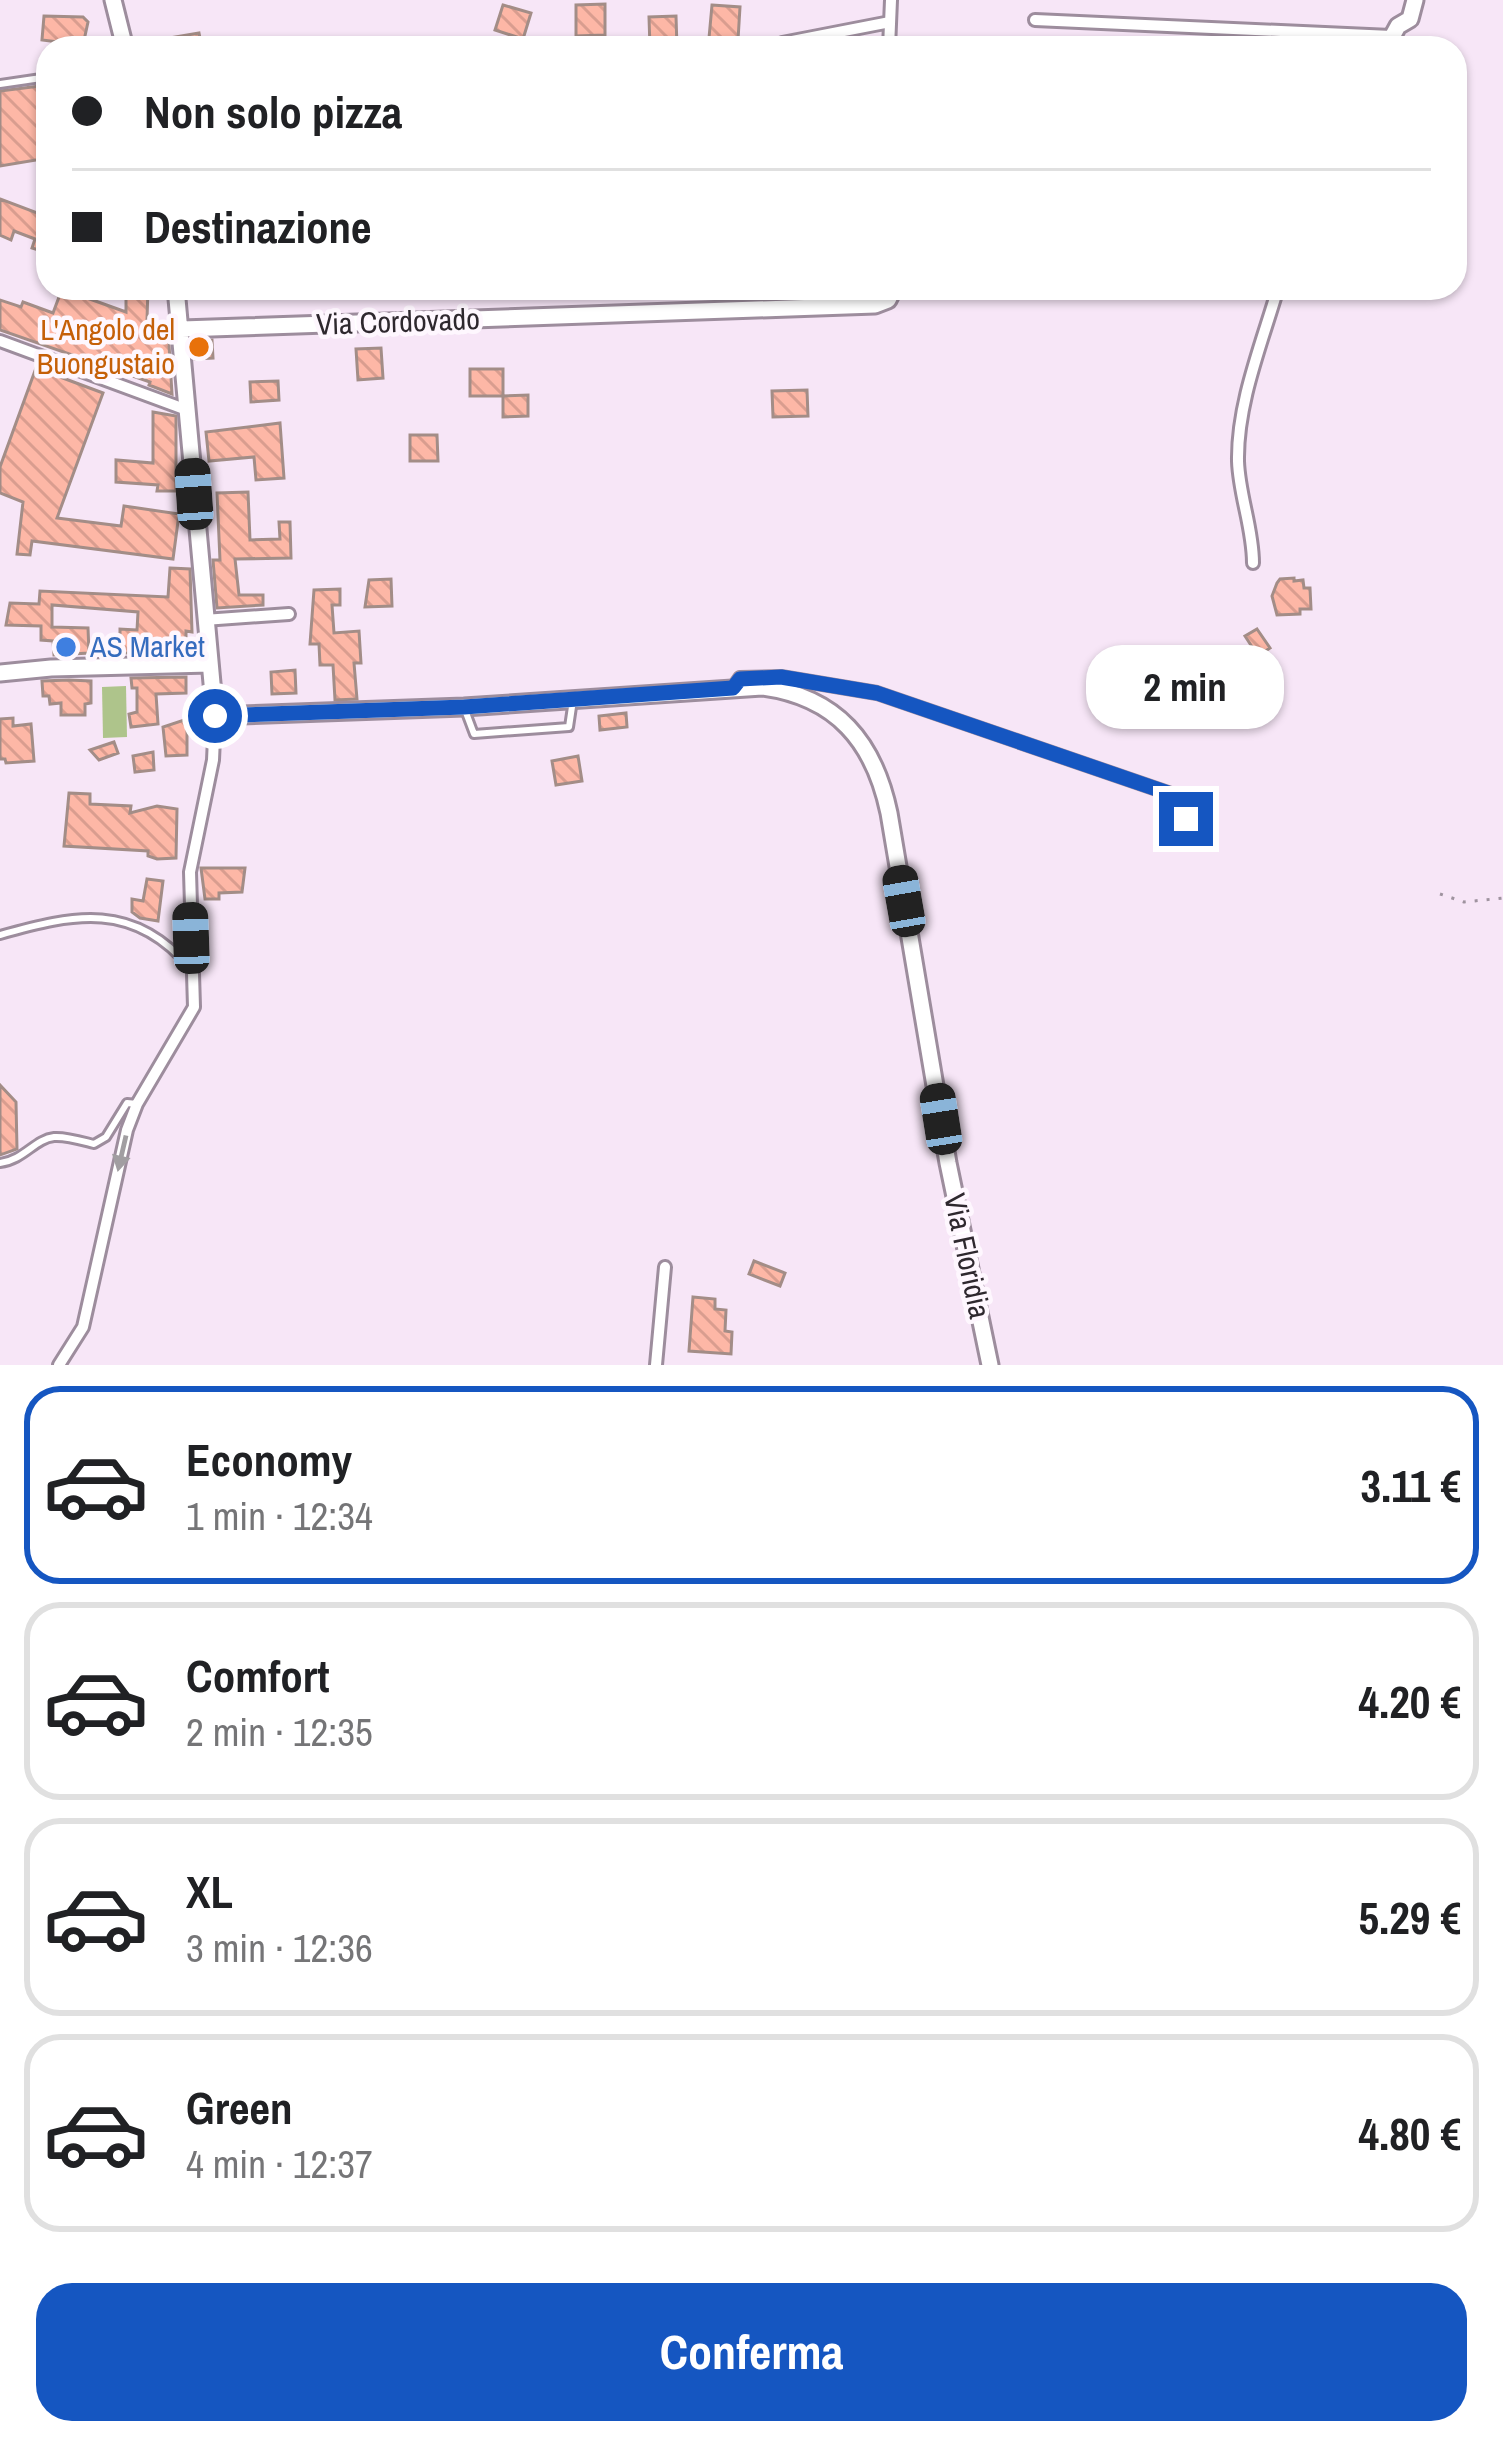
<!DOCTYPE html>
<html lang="it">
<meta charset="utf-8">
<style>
body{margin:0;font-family:"Archivo Narrow",sans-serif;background:#f2f2f2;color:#202124;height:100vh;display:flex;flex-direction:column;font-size:45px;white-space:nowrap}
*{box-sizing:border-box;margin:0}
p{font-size:39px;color:#757577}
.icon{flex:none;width:66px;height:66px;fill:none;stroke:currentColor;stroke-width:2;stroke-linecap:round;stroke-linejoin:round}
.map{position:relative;height:1365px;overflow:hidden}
.panel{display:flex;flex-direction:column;background:#fff;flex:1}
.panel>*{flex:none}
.guide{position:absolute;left:36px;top:36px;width:1431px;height:264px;border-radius:36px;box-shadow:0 3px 9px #0004;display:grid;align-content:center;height:264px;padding:0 36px;background:#fff}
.end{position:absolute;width:54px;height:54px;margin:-27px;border:15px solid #1556c1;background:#fff;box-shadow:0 0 0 6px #fff}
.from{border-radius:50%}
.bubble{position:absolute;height:84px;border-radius:36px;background:#fff;box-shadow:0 3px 9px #0004;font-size:39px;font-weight:700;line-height:84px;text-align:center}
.car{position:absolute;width:36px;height:72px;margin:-36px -18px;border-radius:15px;box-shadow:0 0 9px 3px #0007;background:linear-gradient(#222 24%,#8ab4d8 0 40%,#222 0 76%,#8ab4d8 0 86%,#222 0)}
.guide b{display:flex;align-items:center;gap:42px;height:114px;font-size:45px}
.guide b+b{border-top:3px solid #e0e0e0}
.guide i{width:30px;height:30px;background:#202124}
ul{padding:21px 0 0;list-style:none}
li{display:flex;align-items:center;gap:36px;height:198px;margin:0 24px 18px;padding:0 12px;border:6px solid #e0e0e0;border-radius:36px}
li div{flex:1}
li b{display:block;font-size:45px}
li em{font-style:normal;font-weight:700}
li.active{border-color:#1556c1}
li>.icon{width:108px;height:108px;stroke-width:1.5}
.cta{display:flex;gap:24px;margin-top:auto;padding:24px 36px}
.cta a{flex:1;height:138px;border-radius:36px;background:#1556c1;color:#fff;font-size:48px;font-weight:700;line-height:138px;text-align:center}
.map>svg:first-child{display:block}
.green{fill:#aec48b}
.building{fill:url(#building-back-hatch);stroke:#a38d87;stroke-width:3}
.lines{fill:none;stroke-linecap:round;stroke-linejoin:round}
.lane-casing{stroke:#9d8d9d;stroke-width:12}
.street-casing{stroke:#9d8d9d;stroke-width:16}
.secondary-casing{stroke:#9d8d9d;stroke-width:21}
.path{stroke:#9f939f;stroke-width:3;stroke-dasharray:3 9;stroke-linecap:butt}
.lane{stroke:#fff;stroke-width:6}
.street{stroke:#fff;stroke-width:10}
.secondary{stroke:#fff;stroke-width:15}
.oneway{fill:#a19ea1}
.route{stroke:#1556c1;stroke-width:15}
.food-dot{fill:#e8710a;stroke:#fef7fe;stroke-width:4.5}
.shop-dot{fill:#3f7fe0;stroke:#fef7fe;stroke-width:4.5}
.labels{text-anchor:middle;stroke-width:9;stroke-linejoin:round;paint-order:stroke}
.street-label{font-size:30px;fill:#2e282e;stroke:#fef7fe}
.food-label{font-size:30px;fill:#c56008;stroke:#fef7fe;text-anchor:end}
.shop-label{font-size:30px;fill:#366cbe;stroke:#fef7fe;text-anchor:start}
</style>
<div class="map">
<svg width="1503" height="1365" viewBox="0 0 1503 1365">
<defs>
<pattern id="building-back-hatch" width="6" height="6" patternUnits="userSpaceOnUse" patternTransform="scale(3)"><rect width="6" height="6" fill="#fdb7a6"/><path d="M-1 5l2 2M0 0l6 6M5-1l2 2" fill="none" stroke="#d99d8f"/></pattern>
</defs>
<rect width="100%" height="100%" fill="#f7e6f7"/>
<!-- green -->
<path class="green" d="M 126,686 L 127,737 L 103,738 L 102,687 Z"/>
<!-- building -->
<path class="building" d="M 605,4 L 605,35 L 576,36 L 576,5 Z
M 503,5 L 531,13 L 523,39 L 495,30 Z
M 712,5 L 740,7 L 738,40 L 709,38 Z
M 44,16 L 83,17 L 88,22 L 83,45 L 42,40 Z
M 676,16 L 677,48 L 650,48 L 649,17 Z
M 199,33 L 202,48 L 147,48 L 146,42 Z
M 48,85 L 48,158 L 0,166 L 0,91 Z
M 0,199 L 48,217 L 48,253 L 32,248 L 35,239 L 14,231 L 11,240 L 0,235 Z
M 126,288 L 148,288 L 147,320 L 168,328 L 172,394 L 149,385 L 150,382 L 0,330 L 0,300 L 21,307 L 23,302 L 53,313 L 62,289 L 126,312 Z
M 212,340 L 213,358 L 195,359 L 193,341 Z
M 381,348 L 383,378 L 358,380 L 356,349 Z
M 36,368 L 103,393 L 57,518 L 121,526 L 124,506 L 179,514 L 173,559 L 32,541 L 30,555 L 17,554 L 23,502 L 0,493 L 0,467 Z
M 470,369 L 503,369 L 503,396 L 470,396 Z
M 278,381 L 279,400 L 251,402 L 250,382 Z
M 807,390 L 808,416 L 773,417 L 772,391 Z
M 528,395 L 528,416 L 503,417 L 503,396 Z
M 153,412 L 176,416 L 176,491 L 157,491 L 158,485 L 116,482 L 116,460 L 153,463 Z
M 280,423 L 284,478 L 256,480 L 254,457 L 209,461 L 206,432 Z
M 410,435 L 437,435 L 438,461 L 410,461 Z
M 248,492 L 250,540 L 280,539 L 279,522 L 290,522 L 291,558 L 235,559 L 239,595 L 263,595 L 263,605 L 217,608 L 213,560 L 220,560 L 217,493 Z
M 170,568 L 190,569 L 192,632 L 186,631 L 186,653 L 120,653 L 120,629 L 137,630 L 138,612 L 52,605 L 52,627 L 88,628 L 89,653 L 54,655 L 53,641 L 41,640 L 41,626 L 6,625 L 10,603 L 39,604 L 40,591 L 168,597 Z
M 1294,578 L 1294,581 L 1303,580 L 1304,588 L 1310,588 L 1311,609 L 1300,609 L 1300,614 L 1277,615 L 1272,596 L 1277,583 L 1280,579 Z
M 391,579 L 392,606 L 365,607 L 369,580 Z
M 340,589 L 340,605 L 332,605 L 334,633 L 359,631 L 361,663 L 354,663 L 357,699 L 335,700 L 333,665 L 320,665 L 319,644 L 310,644 L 314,590 Z
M 1257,629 L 1270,648 L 1258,656 L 1245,636 Z
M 295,670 L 296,693 L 272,694 L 271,672 Z
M 186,677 L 186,693 L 156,694 L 158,724 L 131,727 L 129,714 L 137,712 L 137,688 L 132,688 L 131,678 Z
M 69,680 L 91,681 L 91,703 L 85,704 L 85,715 L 61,715 L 61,703 L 50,704 L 49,696 L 43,696 L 42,681 Z
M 626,713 L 627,727 L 600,730 L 599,716 Z
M 13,718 L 13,726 L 31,724 L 34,761 L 6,763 L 5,759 L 0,759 L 0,719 Z
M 187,719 L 187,755 L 166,756 L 163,727 Z
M 114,742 L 118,753 L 99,760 L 90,750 Z
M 153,752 L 154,770 L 135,772 L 133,756 Z
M 578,756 L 582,781 L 556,785 L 552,761 Z
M 69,793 L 90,794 L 90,804 L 131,806 L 130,813 L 157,806 L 177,809 L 176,858 L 157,859 L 148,856 L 148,851 L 64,846 Z
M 201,868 L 245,868 L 242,892 L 219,893 L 219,899 L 205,899 Z
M 147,879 L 163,881 L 158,921 L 140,918 L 132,912 L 132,899 L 143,901 Z
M 0,1085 L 16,1102 L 17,1149 L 0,1155 Z
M 754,1261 L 785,1273 L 780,1286 L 749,1274 Z
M 693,1297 L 715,1299 L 715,1309 L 726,1310 L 725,1331 L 732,1332 L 731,1354 L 689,1351 Z"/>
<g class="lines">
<!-- lane casing -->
<g class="lane-casing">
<path id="lane" d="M 0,84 L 48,77
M 465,710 L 474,734 L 569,727 L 573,700
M 0,935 C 74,914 134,901 190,968
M 0,1163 C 24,1160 35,1139 54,1137 C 66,1136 82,1141 94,1144 L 106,1137 L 127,1103 L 137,1104"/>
</g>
<!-- street casing -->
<g class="street-casing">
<path id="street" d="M 1035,20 L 1391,36
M 548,47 L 579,48
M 782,48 L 782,43 L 890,22
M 889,48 L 891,0
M 0,341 L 187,410
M 1253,563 C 1253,528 1239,495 1238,461 C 1237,403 1262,343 1278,288
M 204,620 L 289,614
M 733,688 L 740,678 L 781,677 L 877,693 L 1177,796 L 1185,804 L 1183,840
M 59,1365 L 83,1327 L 127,1130 L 137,1104 L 194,1007 L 190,872 L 213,760 L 215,716
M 656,1365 L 665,1267"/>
</g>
<!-- secondary casing -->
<g class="secondary-casing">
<path id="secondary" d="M 113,0 L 125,48
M 1386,48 L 1398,26 L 1410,19 L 1415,0
M 176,288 L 215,716 L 464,707 L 762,687 C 837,697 874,742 889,813 L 948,1163 L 990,1365
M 182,329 L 875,305 L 888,300 L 894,288
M 0,673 L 51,668 L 210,664"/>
</g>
<!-- path -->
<path class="path" d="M 1440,894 L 1464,902 L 1503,898"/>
<!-- lane -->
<use href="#lane" class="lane"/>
<!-- street -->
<use href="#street" class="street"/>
<!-- secondary -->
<use href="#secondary" class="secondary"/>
</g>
<!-- one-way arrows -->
<defs><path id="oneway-solid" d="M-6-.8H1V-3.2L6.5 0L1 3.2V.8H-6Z" transform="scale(3)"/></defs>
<use class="oneway" href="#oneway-solid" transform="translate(122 1153) rotate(103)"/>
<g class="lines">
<!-- route -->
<path class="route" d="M 215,716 L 464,707 L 733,688 L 740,679 L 781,677 L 877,693 L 1177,796 L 1185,804 L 1186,819"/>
</g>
<!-- markers -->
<circle class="food-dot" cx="199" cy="347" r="12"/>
<circle class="shop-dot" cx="66" cy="647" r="12"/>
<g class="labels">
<!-- street labels -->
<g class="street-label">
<text transform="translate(398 322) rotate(-2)" y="10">Via Cordovado</text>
<text transform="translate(967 1256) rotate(78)" y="10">Via Floridia</text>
</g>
<!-- food labels -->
<g class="food-label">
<text x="175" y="340">L'Angolo del<tspan x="175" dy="34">Buongustaio</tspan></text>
</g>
<!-- shop labels -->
<g class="shop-label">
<text x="90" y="657">AS Market</text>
</g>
</g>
</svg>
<i class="end from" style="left:215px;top:716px"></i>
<i class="end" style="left:1186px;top:819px"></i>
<div class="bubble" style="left:1086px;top:645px;width:198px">2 min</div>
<i class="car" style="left:194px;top:494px;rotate:356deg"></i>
<i class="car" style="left:904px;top:901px;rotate:350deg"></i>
<i class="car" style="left:191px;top:938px;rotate:358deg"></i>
<i class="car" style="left:941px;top:1119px;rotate:351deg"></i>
<div class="guide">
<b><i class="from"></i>Non solo pizza</b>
<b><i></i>Destinazione</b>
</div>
</div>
<section class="panel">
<ul>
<li class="active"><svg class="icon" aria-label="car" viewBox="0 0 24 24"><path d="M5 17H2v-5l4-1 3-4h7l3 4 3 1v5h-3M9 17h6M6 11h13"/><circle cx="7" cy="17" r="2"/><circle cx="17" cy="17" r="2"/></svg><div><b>Economy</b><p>1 min · 12:34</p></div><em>3.11 €</em></li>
<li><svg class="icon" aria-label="car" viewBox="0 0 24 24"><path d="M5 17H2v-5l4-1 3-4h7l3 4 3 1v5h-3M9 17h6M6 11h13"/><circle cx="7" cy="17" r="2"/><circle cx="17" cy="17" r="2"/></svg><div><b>Comfort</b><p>2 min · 12:35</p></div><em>4.20 €</em></li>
<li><svg class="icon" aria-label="car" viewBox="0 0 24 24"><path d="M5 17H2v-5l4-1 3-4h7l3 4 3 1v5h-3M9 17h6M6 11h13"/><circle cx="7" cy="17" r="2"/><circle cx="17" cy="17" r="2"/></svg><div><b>XL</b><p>3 min · 12:36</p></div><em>5.29 €</em></li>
<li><svg class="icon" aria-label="car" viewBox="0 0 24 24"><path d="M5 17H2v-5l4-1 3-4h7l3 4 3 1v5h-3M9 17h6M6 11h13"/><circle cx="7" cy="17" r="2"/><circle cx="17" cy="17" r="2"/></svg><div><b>Green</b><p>4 min · 12:37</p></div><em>4.80 €</em></li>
</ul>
<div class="cta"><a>Conferma</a></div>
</section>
